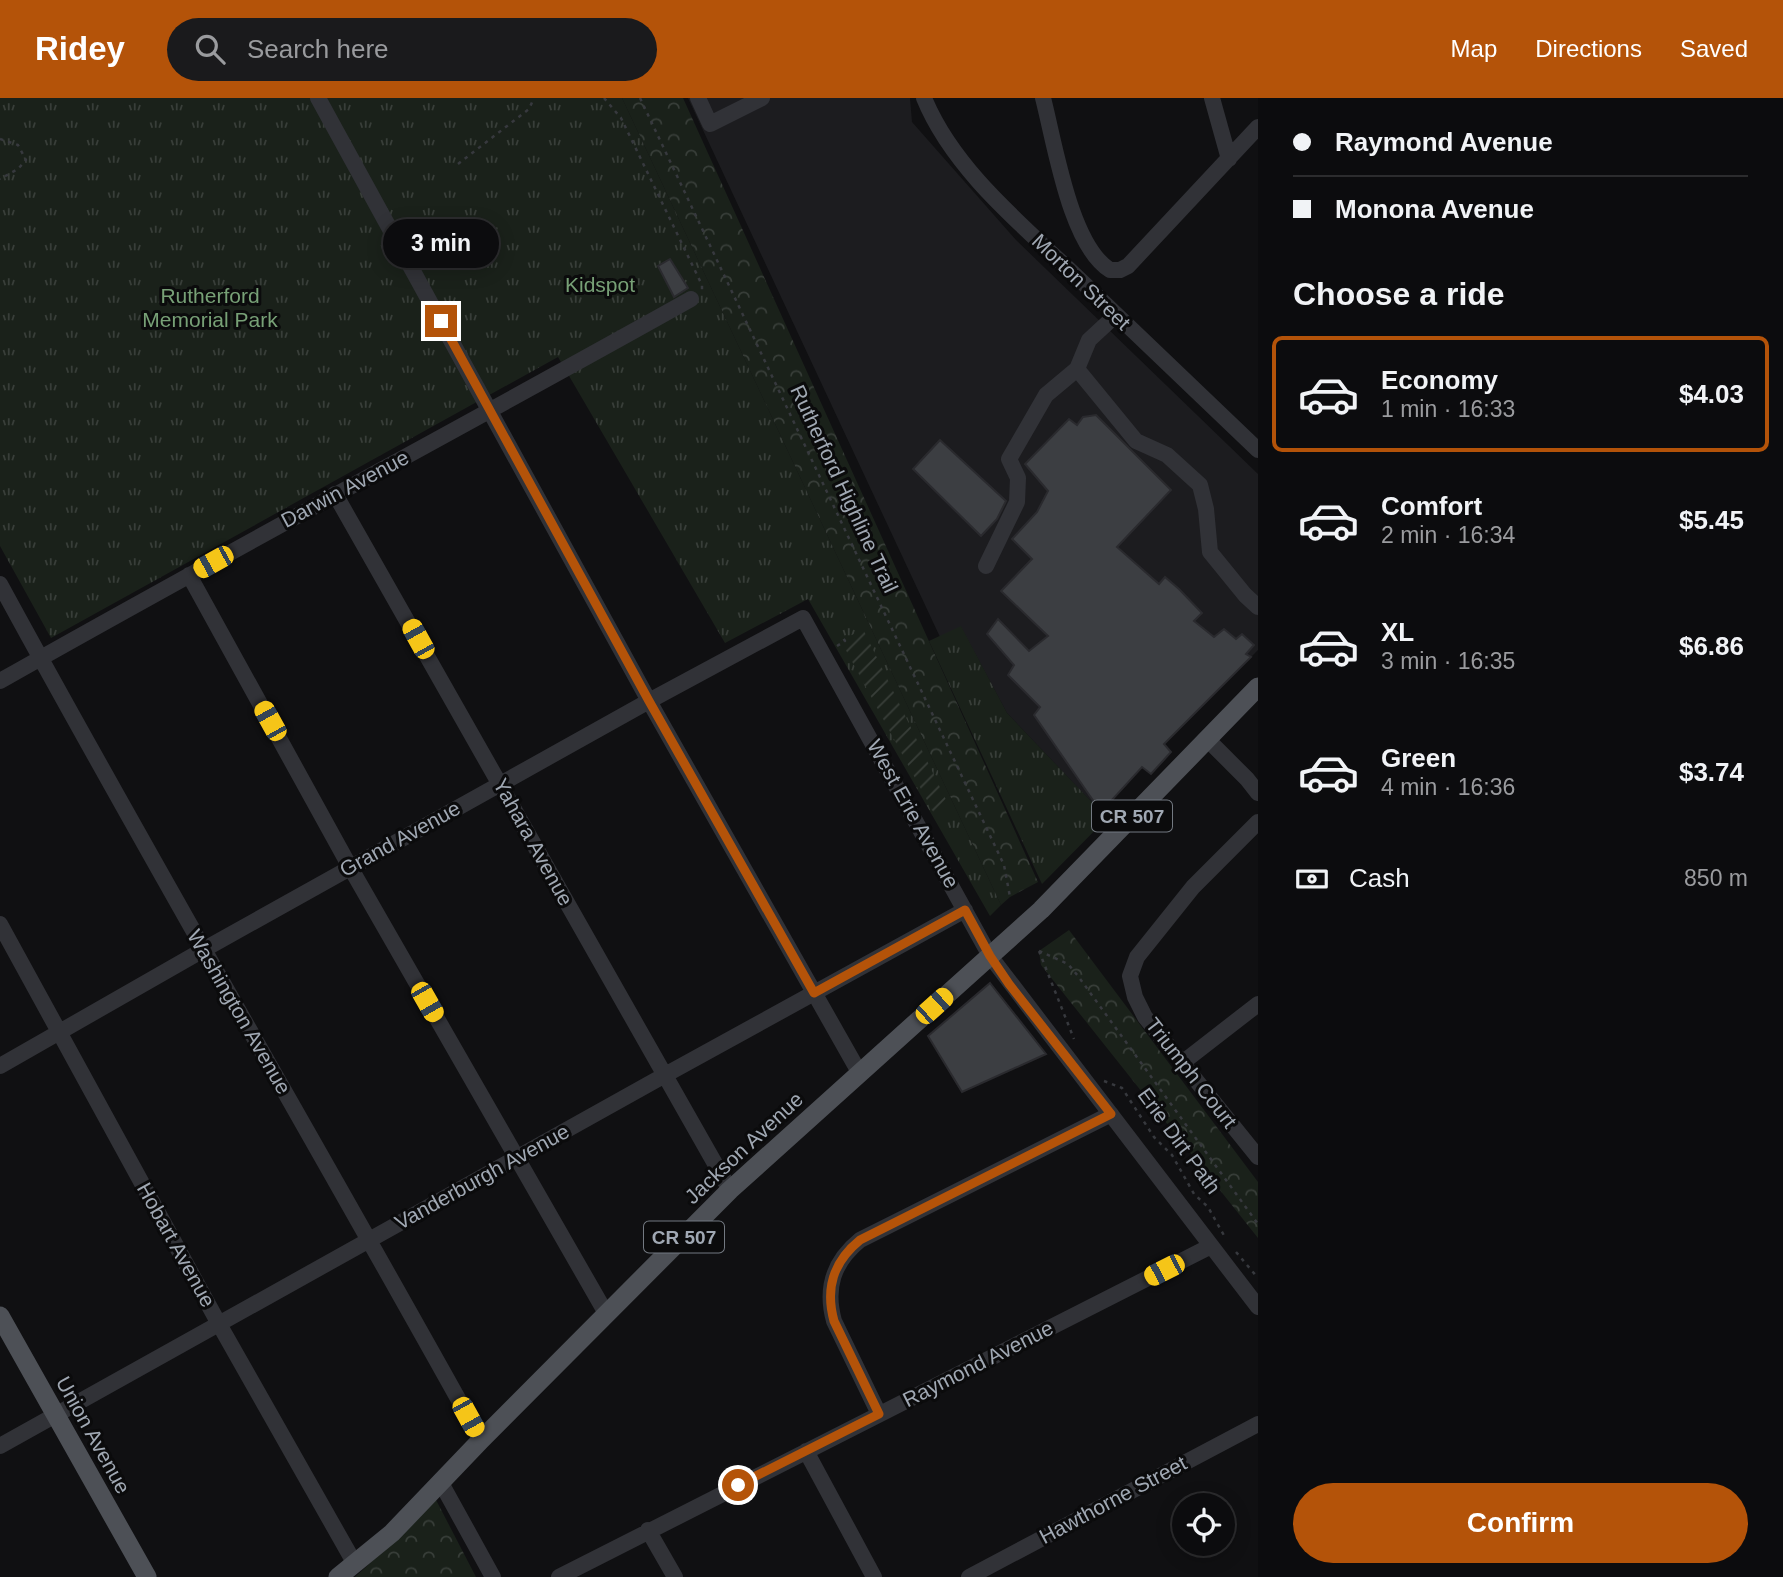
<!DOCTYPE html>
<meta charset="utf-8">
<style>
body{margin:0;font-family:Helvetica,sans-serif;background:#1a1a1c;color:#f1f3f6;height:100vh;display:flex;flex-direction:column;font-size:26px;white-space:nowrap}
*{box-sizing:border-box;margin:0}
p{font-size:23px;color:#9a9b9e}
.icon{flex:none;width:38px;height:38px;fill:none;stroke:currentColor;stroke-width:2;stroke-linecap:round;stroke-linejoin:round}
.map{position:relative;flex:1;overflow:hidden}
.details{display:flex;flex-direction:column;background:#0c0c0e;width:525px}
.details>*{flex:none}
.guide{display:grid;align-content:center;height:154px;padding:0 35px;background:#0c0c0e}
.buttons{position:absolute;left:1172px;top:1395px;display:grid;gap:14px}
.buttons a{display:grid;place-items:center;width:63px;height:63px;border-radius:50%;background:#0c0c0e;box-shadow:0 4px 18px #0003,0 0 0 2px #2c2c2e;font-size:35px}
.end{position:absolute;width:32px;height:32px;margin:-16px;border:9px solid #b45309;background:#fff;box-shadow:0 0 0 4px #fff}
.from{border-radius:50%}
.bubble{position:absolute;height:49px;border-radius:24px;background:#0c0c0e;box-shadow:0 4px 18px #0003,0 0 0 2px #2c2c2e;font-size:23px;font-weight:700;line-height:49px;text-align:center}
.car{position:absolute;width:21px;height:42px;margin:-21px -10px;border-radius:9px;box-shadow:0 0 5px 2px #0007;background:linear-gradient(#f5c518 24%,#345 0 40%,#f5c518 0 76%,#345 0 86%,#f5c518 0)}
.guide b{display:flex;align-items:center;gap:24px;height:66px;font-size:26px}
.guide b+b{border-top:2px solid #2c2c2e}
.guide i{width:18px;height:18px;background:#f1f3f6}
ul{padding:0;list-style:none}
li{display:flex;align-items:center;gap:21px;height:116px;margin:0 14px 10px;padding:0 21px;border:4px solid transparent;border-radius:10px}
li div{flex:1}
li b{display:block;font-size:26px}
li em{font-style:normal;font-weight:700}
li.on{border-color:#b45309}
li>.icon{width:63px;height:63px;stroke-width:1.5}
h2{padding:0 35px;font-size:32px;line-height:84px}
.pay{display:flex;align-items:center;gap:18px;height:77px;padding:0 35px;font-size:26px}
.pay p{margin-inline-start:auto}
.action{display:flex;gap:14px;margin-top:auto;padding:14px 35px}
.action a{flex:1;height:80px;border-radius:42px;background:#b45309;color:#fff;font-size:28px;font-weight:700;line-height:80px;text-align:center}
header{display:flex;align-items:center;gap:42px;box-sizing:border-box;height:98px;padding:0 35px;background:#b45309;color:#fff}
header strong{font-size:33px}
nav{display:flex;gap:38px;margin-inline-start:auto;font-size:24px}
.search{width:490px;height:63px;background:#1a1a1c;display:flex;align-items:center;gap:18px;box-sizing:border-box;padding:0 24px;border-radius:38px;color:#9a9b9e;font-size:26px}
main{display:flex;flex:1;min-height:0}
.map>svg:first-child{display:block}
.built{fill:#1c1c1f}
.forest{fill:url(#forest-crowns)}
.park{fill:url(#park-tufts)}
.garden{fill:url(#garden-furrows)}
.building{fill:#3c3e42;stroke:#2a2a2e;stroke-width:2}
.lines{fill:none;stroke-linecap:round;stroke-linejoin:round}
.path{stroke:#37393e;stroke-width:2.5;stroke-dasharray:3.5 5;stroke-linecap:butt}
.minor{stroke:#313237;stroke-width:16}
.major{stroke:#4d5056;stroke-width:19}
.route{stroke:#b45309;stroke-width:9}
.labels{text-anchor:middle;stroke-width:6;stroke-linejoin:round;paint-order:stroke}
.shield{fill:#0b0b0c;stroke:#737981;stroke-width:2}
.shield-label{font-size:19px;font-weight:bold;fill:#a0a8b3}
.street-label{font-size:21px;fill:#a0a8b3;stroke:#0b0b0c}
.park-label{font-size:21px;fill:#77a076;stroke:#0b0b0c}
</style>
<header>
<strong>Ridey</strong>
<div class="search"><svg class="icon" aria-label="search" viewBox="0 0 24 24"><circle cx="10" cy="10" r="6"/><path d="M15 15l6 6"/></svg>Search here</div>
<nav><a>Map</a><a>Directions</a><a>Saved</a></nav>
</header>
<main>
<div class="map">
<svg width="1258" height="1479" viewBox="0 0 1258 1479">
<defs>
<pattern id="forest-crowns" width="20" height="18" patternUnits="userSpaceOnUse" patternTransform="scale(1.75)"><rect width="20" height="18" fill="#1a211a"/><path d="M2 6a3 3 0 1 1 6 0M12 15a3 3 0 1 1 6 0" fill="none" stroke="#383e39"/></pattern>
<pattern id="park-tufts" width="24" height="20" patternUnits="userSpaceOnUse" patternTransform="scale(1.75)"><rect width="24" height="20" fill="#1a211a"/><path d="M3 7l-1-3M5 7V3M7 7l1-3M15 17l-1-3M17 17v-4M19 17l1-3" fill="none" stroke="#383e39"/></pattern>
<pattern id="garden-furrows" width="10" height="10" patternUnits="userSpaceOnUse" patternTransform="scale(1.75)"><rect width="10" height="10" fill="#1a211a"/><path d="M-1 1l2-2M0 10L10 0M9 11l2-2" fill="none" stroke="#383e39"/></pattern>
</defs>
<rect width="100%" height="100%" fill="#101012"/>
<!-- built -->
<path class="built" d="M 688,0 L 910,0 L 912,24 L 1016,142 L 1258,376 L 1258,552 L 1142,669 L 1101,714 L 1007,615 L 961,529 L 940,539 Z"/>
<!-- forest -->
<path class="forest" d="M 622,0 L 683,0 L 1038,784 L 1010,799 L 1001,807 Z
M 1069,832 L 1258,1084 L 1258,1140 L 1041,867 L 1039,853 Z
M 435,1400 L 476,1479 L 355,1479 L 366,1469 Z"/>
<!-- park -->
<path class="park" d="M 0,0 L 622,0 L 1001,807 L 990,818 L 808,501 L 725,545 L 558,259 L 51,540 L 0,448 Z
M 961,528 L 1007,615 L 1107,720 L 1042,786 L 929,543 Z"/>
<!-- garden -->
<path class="garden" d="M 863,531 L 949,708 L 935,717 L 841,543 Z"/>
<!-- building -->
<path class="building" d="M 670,161 L 688,190 L 674,199 L 658,168 Z
M 1096,317 L 1171,392 L 1117,449 L 1159,486 L 1165,479 L 1179,491 L 1202,515 L 1194,523 L 1214,539 L 1224,531 L 1236,541 L 1242,536 L 1254,547 L 1246,556 L 1251,559 L 1164,646 L 1171,654 L 1151,676 L 1142,669 L 1101,714 L 1034,617 L 1040,609 L 1008,577 L 1014,567 L 987,536 L 998,521 L 1029,553 L 1048,538 L 1001,493 L 1032,461 L 1012,441 L 1037,414 L 1048,393 L 1025,366 L 1069,321 L 1077,327 L 1083,319 Z
M 940,342 L 1006,403 L 997,421 L 981,438 L 913,371 Z
M 990,885 L 1046,956 L 962,994 L 928,938 Z"/>
<g class="lines">
<!-- path -->
<path class="path" d="M 604,0 L 621,20 L 702,187 L 702,192
M 640,0 L 1004,767 L 1010,799
M 0,41 L 18,47 L 26,62 L 18,71 L 0,81
M 458,66 L 529,11 L 534,0
M 837,548 L 845,543 L 842,538
M 1039,853 L 1074,941
M 1039,853 L 1068,866 L 1078,878 L 1258,1126
M 1104,983 L 1122,990 L 1154,1039 L 1172,1057 L 1194,1096 L 1208,1109 L 1226,1141
M 1236,1154 L 1258,1180"/>
<!-- minor -->
<path class="minor" d="M 318,0 L 649,603 L 859,974
M 698,0 L 710,26 L 762,0
M 924,0 C 953,71 1021,126 1076,178 C 1136,236 1197,294 1258,352
M 1043,0 C 1055,46 1070,147 1110,172 L 1120,172 L 1128,168 L 1258,29
M 1212,0 L 1229,61
M 1116,217 L 1089,242 L 1077,271 L 1136,343 L 1167,357 L 1200,387 L 1206,411 L 1210,454 L 1245,497 L 1258,509
M 335,396 L 730,1092
M 986,468 L 1017,404 L 1018,380 L 1009,361 L 1046,297 L 1077,271
M 189,477 L 350,769 L 607,1217
M 0,486 C 156,773 322,1055 481,1342
M 0,583 C 229,453 461,330 691,201
M 1207,641 L 1247,681 L 1258,695
M 1258,724 L 1193,789 L 1137,859 L 1130,878 L 1135,899 L 1145,919 L 1258,1059
M 0,826 L 219,1226 L 355,1466
M 1182,965 L 1258,906
M 0,968 L 203,852 L 649,603 L 803,520 L 990,858 L 1258,1209
M 879,1316 L 834,1223 C 825,1190 833,1164 860,1142 L 1111,1016
M 0,1348 L 665,977 L 965,812
M 806,1353 L 874,1479
M 440,1383 L 493,1479
M 648,1432 L 675,1479
M 559,1479 L 1211,1148
M 969,1479 L 1258,1326"/>
<!-- major -->
<path class="major" d="M 0,1218 L 147,1479
M 338,1479 L 392,1435 L 481,1342 L 730,1092 L 1041,812 L 1258,589"/>
</g>
<g class="lines">
<!-- route -->
<path class="route" d="M 441,223 L 649,603 L 814,895 L 965,812 L 990,858 L 1009,886 L 1111,1016 L 860,1142 C 833,1164 825,1190 834,1223 L 879,1316 L 738,1387"/>
</g>
<g class="labels">
<!-- shield labels -->
<g class="shield">
<rect x="1092" y="702.5" width="80" height="31" rx="5"/>
<rect x="644" y="1123.5" width="80" height="31" rx="5"/>
</g>
<g class="shield-label">
<text x="1132" y="725">CR 507</text>
<text x="684" y="1146">CR 507</text>
</g>
<!-- street labels -->
<g class="street-label">
<text transform="translate(1081 184) rotate(44)" y="7">Morton Street</text>
<text transform="translate(345 391) rotate(-28)" y="7">Darwin Avenue</text>
<text transform="translate(844 391) rotate(65)" y="7">Rutherford Highline Trail</text>
<text transform="translate(913 716) rotate(61)" y="7">West Erie Avenue</text>
<text transform="translate(400 741) rotate(-29)" y="7">Grand Avenue</text>
<text transform="translate(533 744) rotate(61)" y="7">Yahara Avenue</text>
<text transform="translate(239 914) rotate(60)" y="7">Washington Avenue</text>
<text transform="translate(1191 975) rotate(52)" y="7">Triumph Court</text>
<text transform="translate(1179 1043) rotate(54)" y="7">Erie Dirt Path</text>
<text transform="translate(744 1050) rotate(-43)" y="7">Jackson Avenue</text>
<text transform="translate(482 1079) rotate(-29)" y="7">Vanderburgh Avenue</text>
<text transform="translate(176 1147) rotate(61)" y="7">Hobart Avenue</text>
<text transform="translate(978 1266) rotate(-27)" y="7">Raymond Avenue</text>
<text transform="translate(93 1337) rotate(61)" y="7">Union Avenue</text>
<text transform="translate(1113 1402) rotate(-28)" y="7">Hawthorne Street</text>
</g>
<!-- park labels -->
<g class="park-label">
<text x="600" y="194">Kidspot</text>
<text x="210" y="205">Rutherford<tspan x="210" dy="24">Memorial Park</tspan></text>
</g>
</g>
</svg>
<div class="buttons">
<a><svg class="icon" aria-label="locate" viewBox="0 0 24 24"><circle cx="12" cy="12" r="6"/><path d="M12 2v4M12 18v4M2 12h4M18 12h4"/></svg></a>
</div>
<i class="end from" style="left:738px;top:1387px"></i>
<i class="end" style="left:441px;top:223px"></i>
<div class="bubble" style="left:383px;top:121px;width:116px">3 min</div>
<i class="car" style="left:213px;top:464px;rotate:241deg"></i>
<i class="car" style="left:418px;top:541px;rotate:331deg"></i>
<i class="car" style="left:270px;top:623px;rotate:331deg"></i>
<i class="car" style="left:427px;top:904px;rotate:150deg"></i>
<i class="car" style="left:934px;top:908px;rotate:48deg"></i>
<i class="car" style="left:1164px;top:1172px;rotate:243deg"></i>
<i class="car" style="left:468px;top:1319px;rotate:151deg"></i>
</div>
<section class="details">
<div class="guide">
<b><i class="from"></i>Raymond Avenue</b>
<b><i></i>Monona Avenue</b>
</div>
<h2>Choose a ride</h2>
<ul>
<li class="on"><svg class="icon" aria-label="car" viewBox="0 0 24 24"><path d="M5 17H2v-5l4-1 3-4h7l3 4 3 1v5h-3M9 17h6M6 11h13"/><circle cx="7" cy="17" r="2"/><circle cx="17" cy="17" r="2"/></svg><div><b>Economy</b><p>1 min · 16:33</p></div><em>$4.03</em></li>
<li><svg class="icon" aria-label="car" viewBox="0 0 24 24"><path d="M5 17H2v-5l4-1 3-4h7l3 4 3 1v5h-3M9 17h6M6 11h13"/><circle cx="7" cy="17" r="2"/><circle cx="17" cy="17" r="2"/></svg><div><b>Comfort</b><p>2 min · 16:34</p></div><em>$5.45</em></li>
<li><svg class="icon" aria-label="car" viewBox="0 0 24 24"><path d="M5 17H2v-5l4-1 3-4h7l3 4 3 1v5h-3M9 17h6M6 11h13"/><circle cx="7" cy="17" r="2"/><circle cx="17" cy="17" r="2"/></svg><div><b>XL</b><p>3 min · 16:35</p></div><em>$6.86</em></li>
<li><svg class="icon" aria-label="car" viewBox="0 0 24 24"><path d="M5 17H2v-5l4-1 3-4h7l3 4 3 1v5h-3M9 17h6M6 11h13"/><circle cx="7" cy="17" r="2"/><circle cx="17" cy="17" r="2"/></svg><div><b>Green</b><p>4 min · 16:36</p></div><em>$3.74</em></li>
</ul>
<div class="pay"><svg class="icon" aria-label="cash" viewBox="0 0 24 24"><path d="M3 7h18v10H3z"/><circle cx="12" cy="12" r="2"/></svg>Cash<p>850 m</p></div>
<div class="action"><a>Confirm</a></div>
</section>
</main>
